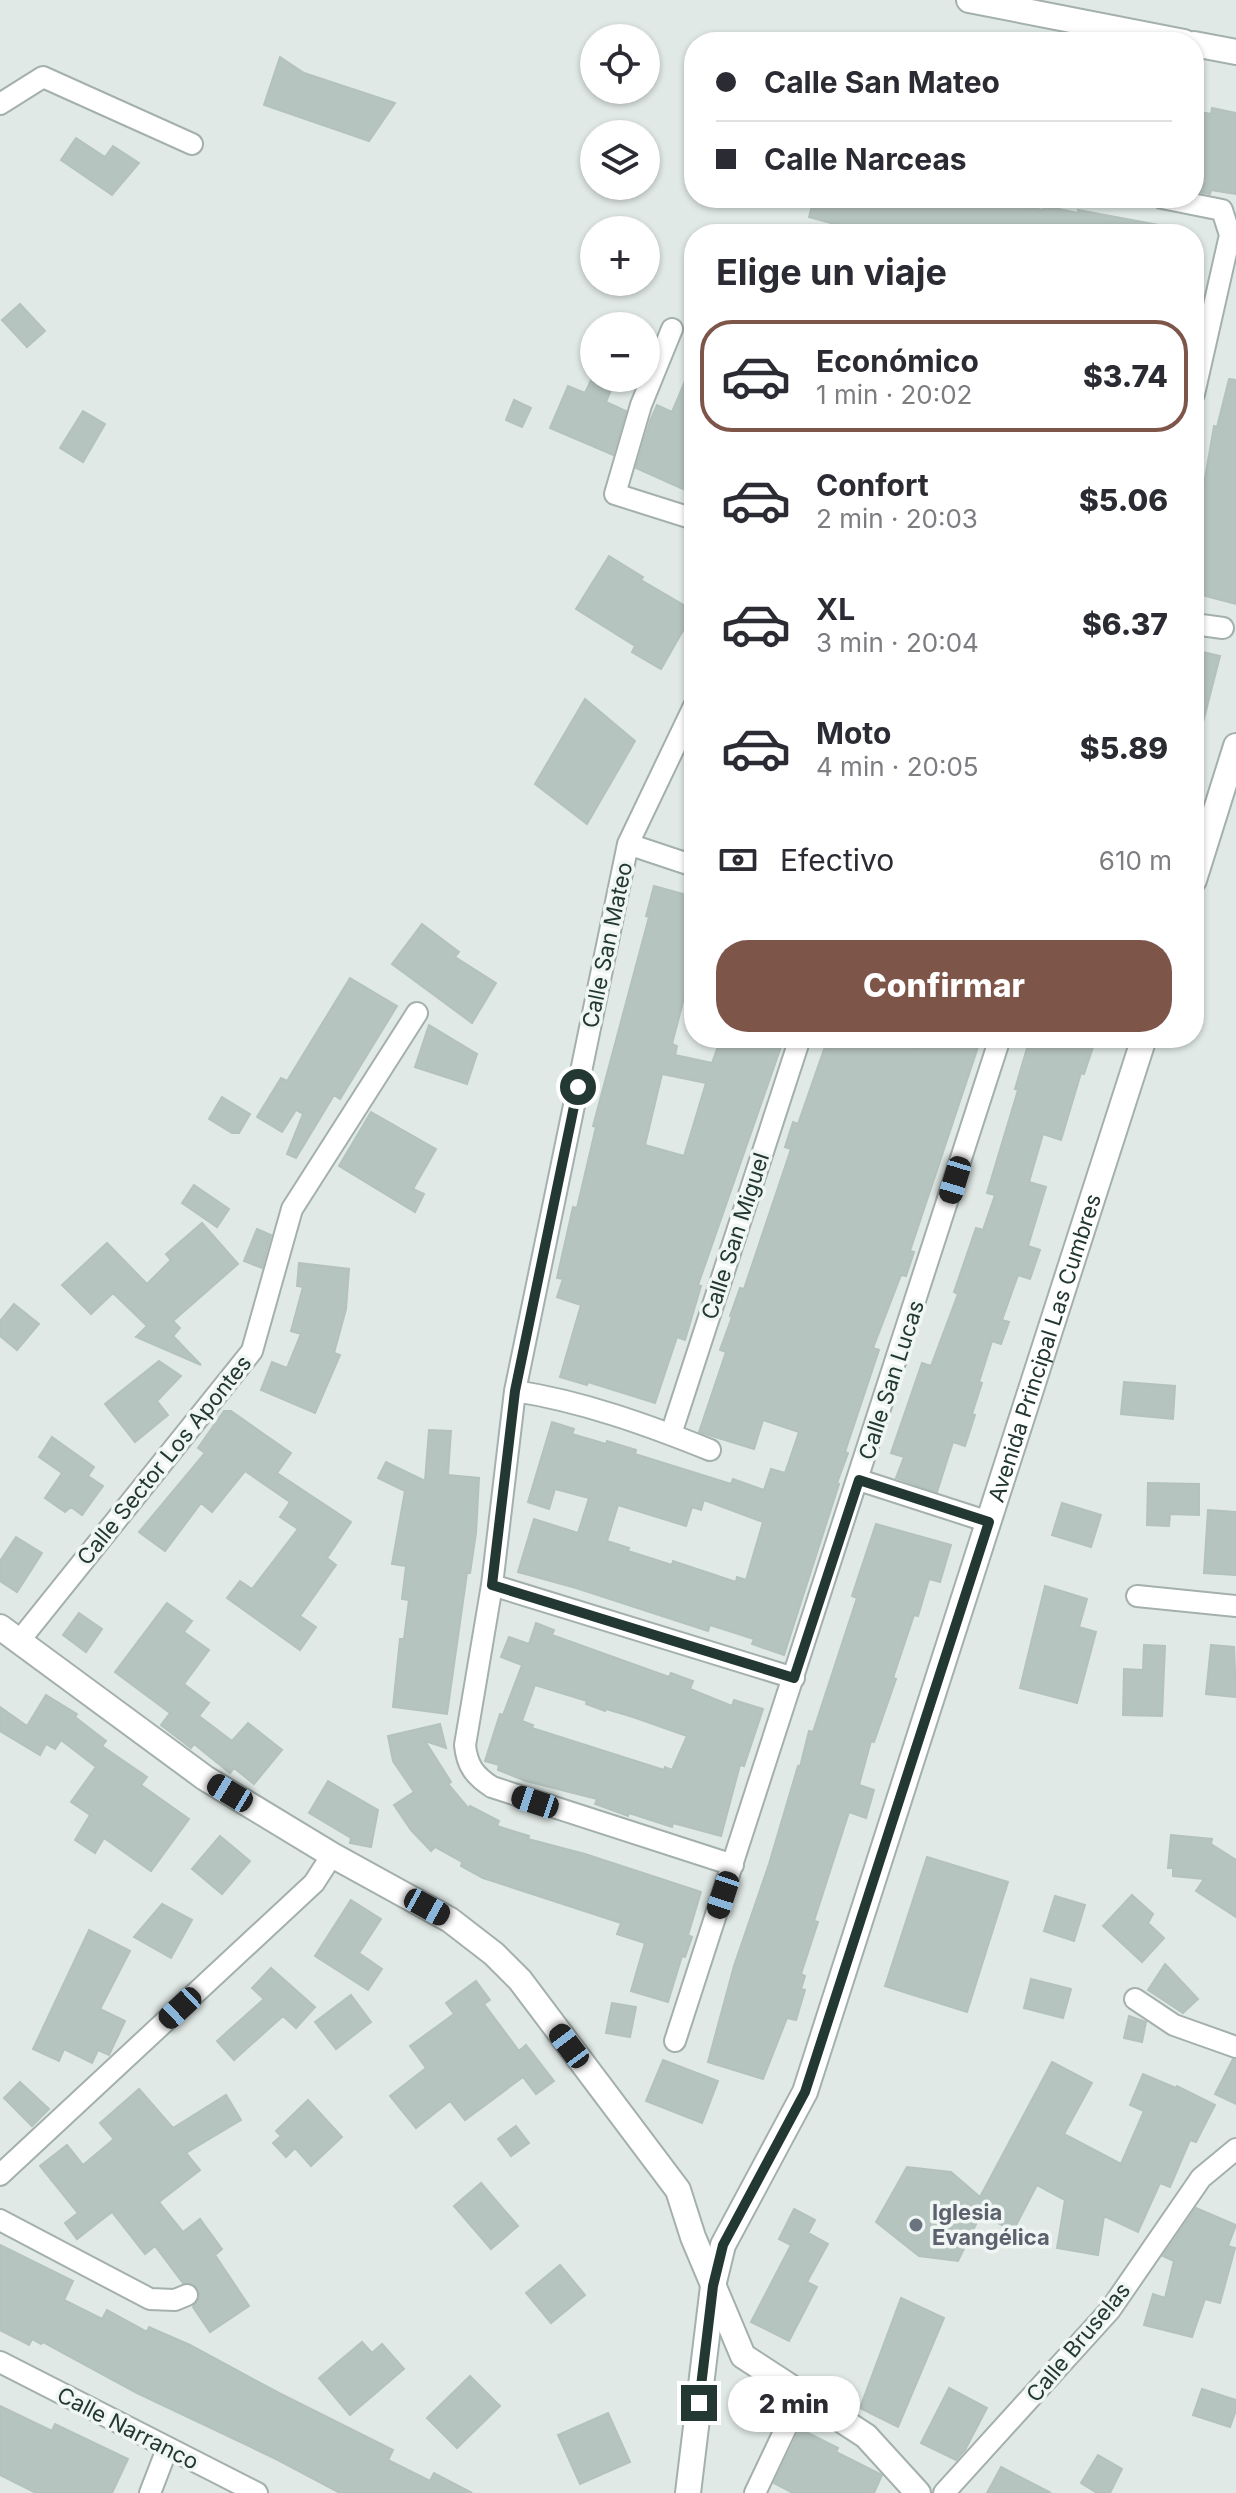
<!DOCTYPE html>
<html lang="es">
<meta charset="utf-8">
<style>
body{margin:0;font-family:Inter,sans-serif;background:#f2f2f3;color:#2b2b33;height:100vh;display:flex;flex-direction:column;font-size:30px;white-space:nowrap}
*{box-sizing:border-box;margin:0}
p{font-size:26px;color:#7c7c81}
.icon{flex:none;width:44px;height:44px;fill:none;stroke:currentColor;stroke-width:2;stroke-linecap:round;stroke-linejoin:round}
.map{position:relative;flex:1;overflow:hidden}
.details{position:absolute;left:684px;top:224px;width:520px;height:824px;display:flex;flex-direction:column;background:#fff;border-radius:32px;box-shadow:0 2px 6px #0004}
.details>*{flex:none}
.top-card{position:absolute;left:684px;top:32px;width:520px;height:176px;border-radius:32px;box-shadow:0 2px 6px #0004;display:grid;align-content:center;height:176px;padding:0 32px;background:#fff}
.buttons{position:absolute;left:580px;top:24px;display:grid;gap:16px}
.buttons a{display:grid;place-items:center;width:80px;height:80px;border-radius:50%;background:#fff;box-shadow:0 2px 6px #0004;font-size:40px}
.end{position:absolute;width:36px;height:36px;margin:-18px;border:10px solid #233833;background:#fff;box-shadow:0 0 0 4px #fff}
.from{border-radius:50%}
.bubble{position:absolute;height:56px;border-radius:28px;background:#fff;box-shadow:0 2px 6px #0004;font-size:26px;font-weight:800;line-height:56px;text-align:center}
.car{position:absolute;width:24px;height:48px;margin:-24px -12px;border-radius:10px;box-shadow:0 0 6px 2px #0007;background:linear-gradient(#222 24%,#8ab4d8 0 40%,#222 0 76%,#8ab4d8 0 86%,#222 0)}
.top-card b{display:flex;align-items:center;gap:28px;height:76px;font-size:30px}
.top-card b+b{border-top:2px solid #e1e1e2}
.top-card i{width:20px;height:20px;background:#2b2b33}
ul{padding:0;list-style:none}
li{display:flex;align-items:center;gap:24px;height:112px;margin:0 16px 12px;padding:0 16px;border:4px solid transparent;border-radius:32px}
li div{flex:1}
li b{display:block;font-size:30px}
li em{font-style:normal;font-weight:800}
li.selected{border-color:#7e5549}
li>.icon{width:72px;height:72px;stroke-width:1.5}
h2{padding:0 32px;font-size:36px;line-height:96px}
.pay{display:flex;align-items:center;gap:20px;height:88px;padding:0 32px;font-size:30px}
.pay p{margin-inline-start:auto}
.primary-button{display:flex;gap:16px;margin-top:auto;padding:16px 32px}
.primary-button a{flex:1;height:92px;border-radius:32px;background:#7e5549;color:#fff;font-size:32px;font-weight:800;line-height:92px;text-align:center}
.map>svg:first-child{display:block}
.building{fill:#b6c4bf;stroke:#b3c2bd;stroke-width:2;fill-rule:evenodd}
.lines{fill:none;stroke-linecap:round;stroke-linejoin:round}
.minor-casing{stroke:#a4b0ad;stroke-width:24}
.tertiary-casing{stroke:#a4b0ad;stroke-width:28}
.minor{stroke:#fff;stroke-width:20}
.tertiary{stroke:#fff;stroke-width:24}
.route{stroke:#233833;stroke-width:10}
.worship-dot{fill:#6b7280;stroke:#f0f6f3;stroke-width:3}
.labels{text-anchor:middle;stroke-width:7;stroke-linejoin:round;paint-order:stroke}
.street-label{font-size:22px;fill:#233833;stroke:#f0f6f3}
.worship-label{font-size:22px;font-weight:bold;fill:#5b616d;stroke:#f0f6f3;text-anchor:start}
</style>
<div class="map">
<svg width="1236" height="2493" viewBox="0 0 1236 2493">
<rect width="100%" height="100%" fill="#e0e9e6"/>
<!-- building -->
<path class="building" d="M 280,57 L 304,73 L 395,103 L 369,141 L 264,105 Z
M 1212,108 L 1236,113 L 1236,194 L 1211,190 L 1210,194 L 1194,191 L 1194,111 L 1211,114 Z
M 76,138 L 105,157 L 113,146 L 139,163 L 112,195 L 61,160 Z
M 814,198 L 981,198 L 1043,210 L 1044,206 L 1078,213 L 1078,210 L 1159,225 L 1158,234 L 871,234 L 809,217 Z
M 20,304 L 45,331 L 27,347 L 2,320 Z
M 694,360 L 694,494 L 636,468 L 650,421 L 657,405 L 672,412 Z
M 593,376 L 613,385 L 606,402 L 626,411 L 613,455 L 550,428 L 568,386 L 585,393 Z
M 1229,379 L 1236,380 L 1236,604 L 1194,593 L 1194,545 L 1199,524 L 1194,523 L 1194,489 L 1203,490 L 1214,426 L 1217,427 Z
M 514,400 L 531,408 L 522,427 L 506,420 Z
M 83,411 L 105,424 L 83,462 L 60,448 Z
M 609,556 L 643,577 L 641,580 L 694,611 L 661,669 L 632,652 L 635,646 L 576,609 Z
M 1194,650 L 1220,656 L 1200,734 L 1194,733 Z
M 585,699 L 635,741 L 587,824 L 535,784 Z
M 654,886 L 694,897 L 694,960 L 672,1044 L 677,1046 L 675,1055 L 712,1063 L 721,1038 L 784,1038 L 698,1285 L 701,1286 L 685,1340 L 677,1337 L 655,1403 L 588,1382 L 587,1385 L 560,1377 L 581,1305 L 557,1297 L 563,1279 L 557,1278 L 573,1207 L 577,1208 L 596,1127 L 593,1126 L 649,917 L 646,916 ZM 662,1074 L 706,1083 L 684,1156 L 645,1145 Z
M 422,924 L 459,952 L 455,957 L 496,983 L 472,1023 L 392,964 Z
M 350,978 L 397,1006 L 340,1099 L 334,1095 L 296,1158 L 287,1154 L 303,1114 L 296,1110 L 282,1132 L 257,1117 L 281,1078 L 287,1081 Z
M 429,1025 L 477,1054 L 467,1084 L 415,1067 Z
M 828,1038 L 883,1038 L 916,1048 L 919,1038 L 981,1038 L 910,1251 L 914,1252 L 906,1276 L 901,1275 L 873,1348 L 879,1350 L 845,1452 L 848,1453 L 837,1483 L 839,1484 L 784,1655 L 752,1644 L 754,1639 L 710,1625 L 708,1631 L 576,1588 L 518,1572 L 534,1519 L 578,1533 L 589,1498 L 555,1489 L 549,1509 L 528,1502 L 552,1422 L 574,1429 L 572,1434 L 606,1444 L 607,1441 L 636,1450 L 635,1454 L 731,1484 L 733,1479 L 764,1490 L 771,1469 L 785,1473 L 799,1432 L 763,1420 L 754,1449 L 699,1432 L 726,1352 L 720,1350 L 732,1317 L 730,1316 L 740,1288 L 744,1289 L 791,1149 L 785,1147 L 793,1122 L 798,1124 ZM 704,1500 L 763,1522 L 746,1580 L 737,1577 L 736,1582 L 673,1561 L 672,1565 L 628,1551 L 629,1548 L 607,1541 L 618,1505 L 686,1526 L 692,1507 L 701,1510 Z
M 1030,1038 L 1090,1038 L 1087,1045 L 1093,1047 L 1084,1074 L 1081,1073 L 1061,1140 L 1043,1134 L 1029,1182 L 1046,1187 L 1028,1246 L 1040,1250 L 1030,1279 L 1018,1275 L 1002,1320 L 1009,1322 L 1001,1344 L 992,1341 L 979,1382 L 982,1383 L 972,1414 L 975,1415 L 965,1446 L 953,1442 L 937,1492 L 896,1478 L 904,1457 L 891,1453 L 922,1363 L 931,1366 L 958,1294 L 954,1292 L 976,1228 L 983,1230 L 995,1195 L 987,1193 L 1018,1090 L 1015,1089 Z
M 222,1097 L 250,1114 L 239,1133 L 232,1133 L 209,1119 Z
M 371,1112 L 436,1149 L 413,1189 L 424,1194 L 415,1212 L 339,1166 Z
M 194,1185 L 229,1209 L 217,1227 L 182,1203 Z
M 202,1223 L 238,1264 L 173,1321 L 180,1328 L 173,1336 L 201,1365 L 136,1337 L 147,1326 L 113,1293 L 91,1314 L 62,1285 L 107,1243 L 147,1284 L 171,1260 L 166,1254 Z
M 257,1229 L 271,1235 L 262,1268 L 244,1261 Z
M 299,1263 L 349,1269 L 346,1309 L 334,1353 L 340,1355 L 315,1413 L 261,1390 L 272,1362 L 287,1368 L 301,1334 L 291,1331 L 303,1287 L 297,1286 Z
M 14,1304 L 39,1324 L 17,1350 L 0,1336 L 0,1321 Z
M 159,1361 L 181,1376 L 157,1401 L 168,1415 L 135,1442 L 105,1404 Z
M 1124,1382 L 1175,1386 L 1173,1419 L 1121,1414 Z
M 224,1411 L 231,1411 L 291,1453 L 277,1473 L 351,1522 L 327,1558 L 336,1565 L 300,1616 L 316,1627 L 300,1650 L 227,1598 L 240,1581 L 252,1589 L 298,1529 L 280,1517 L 290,1502 L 245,1471 L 212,1512 L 201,1503 L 165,1551 L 139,1532 L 205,1453 L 198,1448 Z
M 429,1430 L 451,1431 L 448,1475 L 479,1478 L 476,1533 L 470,1573 L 467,1573 L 447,1714 L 393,1707 L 400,1639 L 404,1639 L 409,1600 L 402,1599 L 406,1566 L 392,1564 L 405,1491 L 378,1478 L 386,1462 L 425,1481 Z
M 52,1437 L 94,1467 L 88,1476 L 103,1486 L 82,1515 L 71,1507 L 65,1512 L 45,1498 L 62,1473 L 39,1457 Z
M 1148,1483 L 1199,1484 L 1199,1515 L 1170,1514 L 1169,1526 L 1147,1525 Z
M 1062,1503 L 1101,1515 L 1091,1547 L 1052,1535 Z
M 1208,1510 L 1236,1512 L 1236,1575 L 1204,1573 Z
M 876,1524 L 951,1545 L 940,1582 L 929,1579 L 918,1616 L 914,1615 L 893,1678 L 896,1679 L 874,1742 L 871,1741 L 859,1785 L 874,1790 L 866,1818 L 849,1812 L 814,1921 L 818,1922 L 801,1974 L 805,1976 L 801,1989 L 805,1990 L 796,2020 L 787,2018 L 763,2079 L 708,2062 L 734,1966 L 769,1864 L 798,1766 L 800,1767 L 809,1731 L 813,1732 L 857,1598 L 852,1596 Z
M 16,1537 L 42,1553 L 17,1592 L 0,1581 L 0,1561 Z
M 1045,1586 L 1087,1599 L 1079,1627 L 1096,1632 L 1077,1703 L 1020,1688 Z
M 167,1603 L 192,1621 L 184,1632 L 209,1650 L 184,1684 L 209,1703 L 199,1716 L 232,1741 L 248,1723 L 282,1750 L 254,1784 L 234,1768 L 230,1773 L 194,1744 L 191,1748 L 161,1725 L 170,1713 L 115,1672 Z
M 79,1613 L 102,1629 L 86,1652 L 63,1635 Z
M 536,1623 L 554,1630 L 552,1635 L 669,1677 L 671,1673 L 693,1681 L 690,1689 L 732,1706 L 734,1700 L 763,1709 L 744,1766 L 740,1765 L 721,1836 L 673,1823 L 672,1827 L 629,1813 L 628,1816 L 595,1804 L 597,1799 L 526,1781 L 498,1770 L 499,1765 L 485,1761 L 500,1714 L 503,1715 L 522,1665 L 501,1657 L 509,1637 L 529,1644 ZM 535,1685 L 587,1701 L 586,1704 L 605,1711 L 606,1709 L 633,1717 L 687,1736 L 672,1770 L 665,1767 L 664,1770 L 532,1728 L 533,1725 L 522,1721 Z
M 1144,1645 L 1165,1646 L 1162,1716 L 1123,1715 L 1124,1669 L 1143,1670 Z
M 1211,1645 L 1234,1647 L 1236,1697 L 1206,1694 Z
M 46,1695 L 77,1714 L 75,1717 L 106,1741 L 102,1746 L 147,1777 L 141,1785 L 189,1819 L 151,1871 L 104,1838 L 95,1853 L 75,1840 L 90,1815 L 71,1802 L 96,1767 L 61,1740 L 55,1749 L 46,1744 L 40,1755 L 0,1731 L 0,1707 L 27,1726 Z
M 440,1724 L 446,1748 L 425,1741 L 451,1782 L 448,1784 L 469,1809 L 470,1806 L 499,1821 L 497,1826 L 529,1836 L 528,1839 L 585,1854 L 701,1892 L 688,1935 L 692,1937 L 685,1957 L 682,1956 L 668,2002 L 631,1991 L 645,1943 L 617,1934 L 621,1923 L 483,1878 L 461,1866 L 462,1862 L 435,1847 L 431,1851 L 411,1830 L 394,1805 L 414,1792 L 393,1761 L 388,1736 Z
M 328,1781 L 378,1810 L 371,1847 L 350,1843 L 351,1838 L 309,1813 Z
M 1171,1835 L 1212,1839 L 1211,1844 L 1236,1860 L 1236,1917 L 1196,1891 L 1204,1879 L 1173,1876 L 1173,1868 L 1168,1868 Z
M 220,1836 L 250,1861 L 222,1894 L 192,1869 Z
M 927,1857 L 1008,1882 L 967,2012 L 885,1986 Z
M 1132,1895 L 1153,1914 L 1148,1923 L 1164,1938 L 1142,1962 L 1103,1926 Z
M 1055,1896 L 1085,1905 L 1074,1941 L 1044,1931 Z
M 351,1900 L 381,1919 L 359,1953 L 382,1969 L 368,1990 L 315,1956 Z
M 162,1904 L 192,1920 L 171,1958 L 134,1937 Z
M 89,1930 L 130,1951 L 100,2009 L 125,2021 L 109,2055 L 98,2050 L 92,2063 L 64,2049 L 59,2061 L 33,2049 Z
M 1165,1964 L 1198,1999 L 1183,2013 L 1148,1990 Z
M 271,1968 L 315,2007 L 296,2028 L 283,2016 L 234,2060 L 217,2041 L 264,1999 L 252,1988 Z
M 1031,1979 L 1071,1989 L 1063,2018 L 1024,2008 Z
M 476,1981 L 490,2000 L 484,2004 L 519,2051 L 526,2045 L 554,2081 L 536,2094 L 523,2077 L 465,2120 L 450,2101 L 416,2128 L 390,2096 L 426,2068 L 410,2046 L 454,2014 L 446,2003 Z
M 351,1995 L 371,2022 L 336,2049 L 315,2022 Z
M 612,2003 L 636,2007 L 630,2037 L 606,2033 Z
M 1129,2016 L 1146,2022 L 1142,2042 L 1124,2038 Z
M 1233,2059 L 1236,2060 L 1236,2104 L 1215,2094 Z
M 663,2060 L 718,2081 L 702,2123 L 646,2101 Z
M 1052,2062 L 1092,2083 L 1064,2134 L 1121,2164 L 1144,2111 L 1130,2105 L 1143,2074 L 1176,2088 L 1177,2086 L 1215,2105 L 1196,2142 L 1190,2140 L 1170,2187 L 1160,2183 L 1138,2232 L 1104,2216 L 1098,2255 L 1057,2248 L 1065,2200 L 1037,2185 L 1013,2231 L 981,2214 L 958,2261 L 919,2256 L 876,2222 L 907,2167 L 951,2172 L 980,2197 Z
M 20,2082 L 49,2109 L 32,2126 L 4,2098 Z
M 139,2089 L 173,2128 L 226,2095 L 241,2120 L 186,2153 L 200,2170 L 159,2202 L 183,2232 L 200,2219 L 222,2249 L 215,2255 L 249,2306 L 210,2332 L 193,2307 L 200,2297 L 195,2285 L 183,2283 L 155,2246 L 145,2254 L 112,2212 L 77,2239 L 65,2223 L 78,2213 L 40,2166 L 67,2145 L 83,2165 L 114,2139 L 100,2123 Z
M 308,2100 L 342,2137 L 311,2166 L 295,2148 L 286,2157 L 273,2143 L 281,2136 L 276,2131 Z
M 516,2126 L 529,2143 L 511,2156 L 498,2139 Z
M 481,2183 L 518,2226 L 491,2249 L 454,2206 Z
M 1196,2208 L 1236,2225 L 1228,2246 L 1235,2248 L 1220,2303 L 1205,2299 L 1192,2337 L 1144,2325 L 1153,2294 L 1165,2298 L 1174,2261 L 1163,2256 Z
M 794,2209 L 815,2220 L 808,2233 L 828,2244 L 807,2282 L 817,2287 L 789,2341 L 751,2322 L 791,2245 L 779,2239 Z
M 0,2245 L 73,2281 L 64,2300 L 102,2319 L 107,2310 L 147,2332 L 149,2327 L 190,2345 L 279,2393 L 393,2450 L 388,2460 L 430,2481 L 434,2473 L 472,2493 L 340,2493 L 276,2459 L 137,2393 L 43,2342 L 41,2344 L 32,2339 L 29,2345 L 0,2330 Z
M 560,2265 L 585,2295 L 551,2323 L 526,2293 Z
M 901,2298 L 944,2318 L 898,2427 L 860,2408 Z
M 362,2342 L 372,2353 L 382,2344 L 404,2369 L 350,2415 L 319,2378 Z
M 470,2376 L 500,2406 L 457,2448 L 427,2418 Z
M 949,2388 L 987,2408 L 965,2450 L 956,2460 L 921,2443 Z
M 1202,2389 L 1236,2400 L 1236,2410 L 1230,2427 L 1193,2415 Z
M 0,2406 L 52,2431 L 55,2424 L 128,2459 L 112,2493 L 36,2493 L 0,2475 Z
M 608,2413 L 630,2462 L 580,2484 L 558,2435 Z
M 800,2429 L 838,2448 L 836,2452 L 882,2475 L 874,2493 L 793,2493 L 774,2483 Z
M 1098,2455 L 1122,2469 L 1110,2493 L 1097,2493 L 1081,2483 Z
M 1001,2467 L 1051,2493 L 987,2493 Z"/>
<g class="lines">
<!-- minor casing -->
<g class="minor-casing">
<path id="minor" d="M 0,104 L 43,77 L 192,144
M 1162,198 L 1222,210 L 1230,235 L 1194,394
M 672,329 L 641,405 L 615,494 L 694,519
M 1194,624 L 1223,628
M 694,706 L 628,844 L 515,1391 L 492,1585 L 465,1745 C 467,1766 475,1776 492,1787 L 733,1865
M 628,844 L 694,866
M 515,1391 C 581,1401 648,1425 710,1450
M 671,1434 L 800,1038
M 859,1480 L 989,1522
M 492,1585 L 794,1678
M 1137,1596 L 1236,1606
M 20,1640 L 252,1351 L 292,1209 L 417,1013
M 1135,1999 L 1174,2025 L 1236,2047
M 675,2041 L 1000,1038
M 0,2175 L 314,1883 L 332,1855
M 0,2220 L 150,2299 L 175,2300 L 187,2295
M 0,2362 L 257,2493
M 150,2493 L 167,2449
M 755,2493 L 802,2394
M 944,2493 L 1110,2310 L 1201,2178 L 1236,2149"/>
</g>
<!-- tertiary casing -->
<g class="tertiary-casing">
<g id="tertiary">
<path d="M 969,0 L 1184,42"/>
<path d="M 1194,44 L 1236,52"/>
<path d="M 1194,880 L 1236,746"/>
<path d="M 0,1627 L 205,1778 L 332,1855 L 450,1920 L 494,1954 L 520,1980 L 678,2190 L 693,2237 L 743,2356 L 866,2436 L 918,2493"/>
<path id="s1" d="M 688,2493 L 713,2286 L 723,2245 L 805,2092 L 1144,1038"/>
</g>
</g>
<!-- minor -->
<use href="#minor" class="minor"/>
<!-- tertiary -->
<use href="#tertiary" class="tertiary"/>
</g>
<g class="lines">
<!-- route -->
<path class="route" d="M 578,1087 L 515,1391 L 492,1585 L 794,1678 L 859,1480 L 989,1522 L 805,2092 L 723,2245 L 713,2286 L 699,2403"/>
</g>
<!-- markers -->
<circle class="worship-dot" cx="916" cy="2225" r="8"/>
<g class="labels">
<!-- street labels -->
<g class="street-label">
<text transform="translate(607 945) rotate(-78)" y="8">Calle San Mateo</text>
<text transform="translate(735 1236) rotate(-72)" y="8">Calle San Miguel</text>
<text dy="8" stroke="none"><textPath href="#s1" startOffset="1206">Avenida Principal Las Cumbres</textPath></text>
<text transform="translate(891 1380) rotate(-72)" y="8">Calle San Lucas</text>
<text transform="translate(164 1460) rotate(-51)" y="8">Calle Sector Los Apontes</text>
<text transform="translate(1078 2342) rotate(-50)" y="8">Calle Bruselas</text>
<text transform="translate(128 2428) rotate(27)" y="8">Calle Narranco</text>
</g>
<!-- worship labels -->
<g class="worship-label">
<text x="932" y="2220">Iglesia<tspan x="932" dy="25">Evangélica</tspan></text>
</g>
</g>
</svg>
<div class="buttons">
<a><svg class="icon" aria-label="locate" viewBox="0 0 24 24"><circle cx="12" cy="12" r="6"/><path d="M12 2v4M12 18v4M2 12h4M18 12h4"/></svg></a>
<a><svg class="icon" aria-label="layers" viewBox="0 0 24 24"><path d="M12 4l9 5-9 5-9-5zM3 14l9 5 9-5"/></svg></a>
<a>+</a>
<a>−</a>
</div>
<i class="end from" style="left:578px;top:1087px"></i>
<i class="end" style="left:699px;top:2403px"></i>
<div class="bubble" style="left:728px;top:2376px;width:132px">2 min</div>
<i class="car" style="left:955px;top:1180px;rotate:197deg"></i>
<i class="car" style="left:230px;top:1793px;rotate:301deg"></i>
<i class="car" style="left:535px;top:1802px;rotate:288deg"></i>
<i class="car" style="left:723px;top:1895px;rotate:198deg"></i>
<i class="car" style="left:427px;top:1907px;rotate:119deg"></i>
<i class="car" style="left:180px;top:2008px;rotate:227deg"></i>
<i class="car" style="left:569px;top:2046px;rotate:323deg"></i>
<div class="top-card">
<b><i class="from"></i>Calle San Mateo</b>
<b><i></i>Calle Narceas</b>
</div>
<section class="details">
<h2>Elige un viaje</h2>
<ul>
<li class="selected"><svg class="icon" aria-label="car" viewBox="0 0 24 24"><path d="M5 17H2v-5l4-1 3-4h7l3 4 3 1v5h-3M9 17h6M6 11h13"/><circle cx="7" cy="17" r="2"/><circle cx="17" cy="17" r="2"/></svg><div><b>Económico</b><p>1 min · 20:02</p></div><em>$3.74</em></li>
<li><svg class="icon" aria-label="car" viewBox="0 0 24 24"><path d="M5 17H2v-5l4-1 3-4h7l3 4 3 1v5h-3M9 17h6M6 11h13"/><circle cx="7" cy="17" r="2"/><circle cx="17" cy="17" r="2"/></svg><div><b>Confort</b><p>2 min · 20:03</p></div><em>$5.06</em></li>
<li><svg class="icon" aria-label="car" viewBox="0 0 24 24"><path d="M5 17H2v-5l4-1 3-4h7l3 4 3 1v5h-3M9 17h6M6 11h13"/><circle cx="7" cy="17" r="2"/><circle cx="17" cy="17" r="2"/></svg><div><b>XL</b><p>3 min · 20:04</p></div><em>$6.37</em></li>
<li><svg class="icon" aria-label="car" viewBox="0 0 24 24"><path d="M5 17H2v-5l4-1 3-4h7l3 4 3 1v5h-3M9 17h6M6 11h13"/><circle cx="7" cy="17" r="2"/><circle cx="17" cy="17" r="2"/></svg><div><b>Moto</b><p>4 min · 20:05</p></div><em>$5.89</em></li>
</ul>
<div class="pay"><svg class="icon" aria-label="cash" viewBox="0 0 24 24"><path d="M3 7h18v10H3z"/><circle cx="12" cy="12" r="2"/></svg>Efectivo<p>610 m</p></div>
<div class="primary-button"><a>Confirmar</a></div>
</section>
</div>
